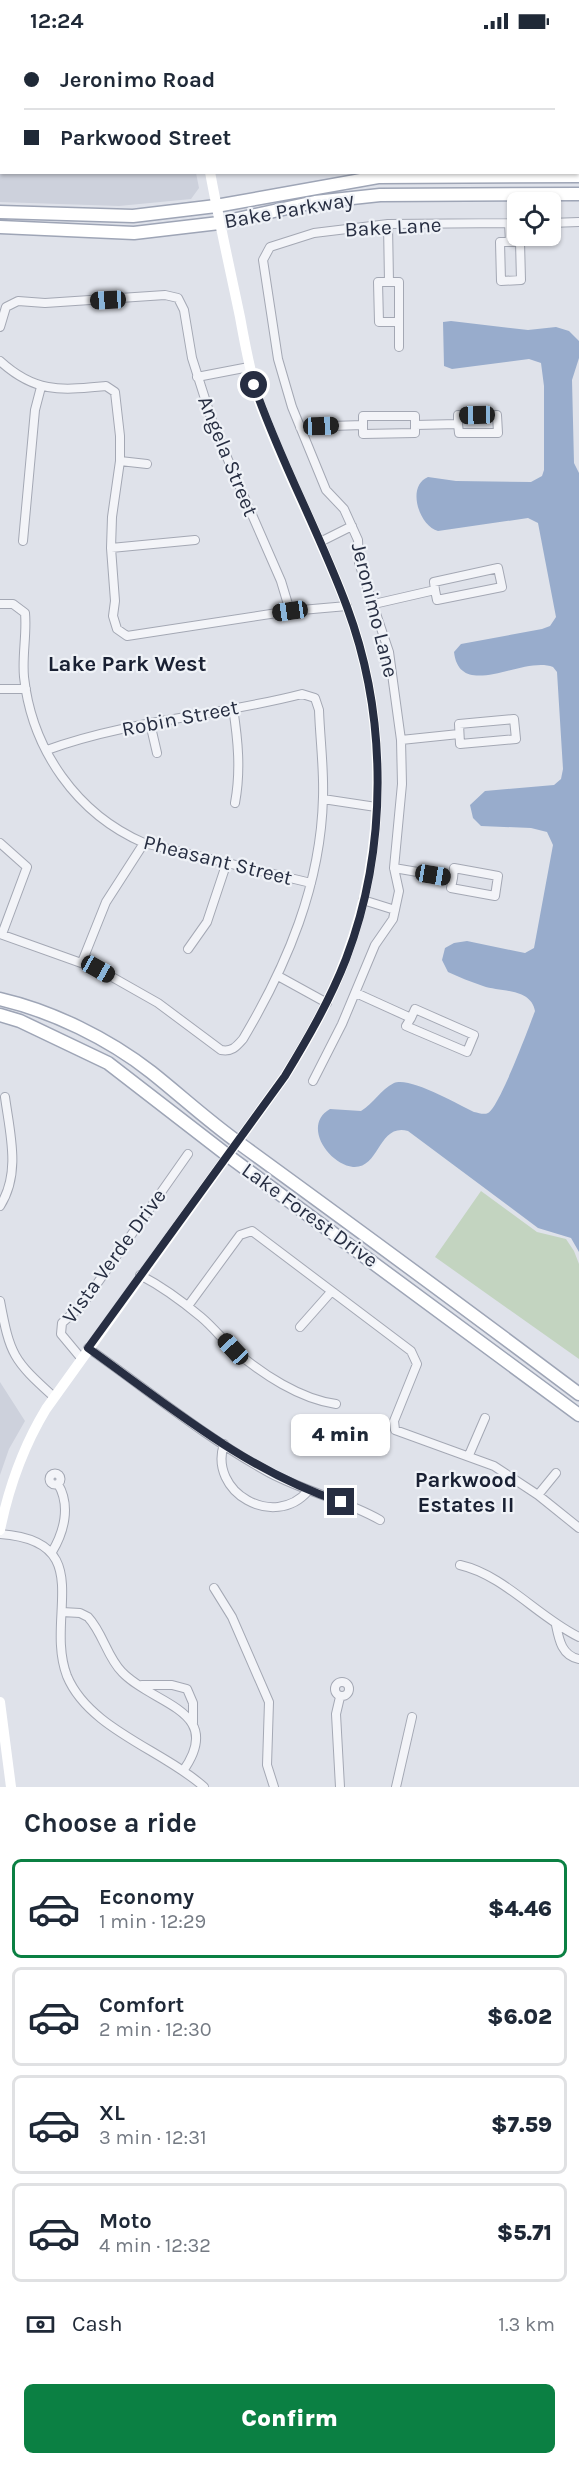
<!DOCTYPE html>
<meta charset="utf-8">
<style>
body{margin:0;font-family:Karla,sans-serif;background:#f2f2f3;color:#1f2937;height:100vh;display:flex;flex-direction:column;font-size:22px;white-space:nowrap}
*{box-sizing:border-box;margin:0}
p{font-size:20px;color:#747a83}
.icon{flex:none;width:33px;height:33px;fill:none;stroke:currentColor;stroke-width:2;stroke-linecap:round;stroke-linejoin:round}
.map{position:relative;height:1745px;overflow:hidden}
.side{display:flex;flex-direction:column;background:#fff;flex:1}
.side>*{flex:none}
.top-card{position:absolute;left:0px;top:0px;width:579px;height:132px;box-shadow:0 2px 4px #0004;display:grid;align-content:center;height:132px;padding:0 24px;background:#fff}
.tools{position:absolute;left:507px;top:150px;display:grid;gap:12px}
.tools a{display:grid;place-items:center;width:54px;height:54px;border-radius:9px;background:#fff;box-shadow:0 2px 4px #0004;font-size:30px}
.end{position:absolute;width:27px;height:27px;margin:-14px;border:8px solid #272e42;background:#fff;box-shadow:0 0 0 3px #fff}
.from{border-radius:50%}
.bubble{position:absolute;height:42px;border-radius:9px;background:#fff;box-shadow:0 2px 4px #0004;font-size:20px;font-weight:800;line-height:42px;text-align:center}
.car{position:absolute;width:18px;height:36px;margin:-18px -9px;border-radius:8px;box-shadow:0 0 4px 2px #0007;background:linear-gradient(#222 24%,#8ab4d8 0 40%,#222 0 76%,#8ab4d8 0 86%,#222 0)}
.top-card b{display:flex;align-items:center;gap:21px;height:57px;font-size:22px}
.top-card b+b{border-top:2px solid #e0e1e3}
.top-card i{width:15px;height:15px;background:#1f2937}
ul{padding:0;list-style:none}
li{display:flex;align-items:center;gap:18px;height:99px;margin:0 12px 9px;padding:0 12px;border:3px solid #e0e1e3;border-radius:9px}
li div{flex:1}
li b{display:block;font-size:22px}
li em{font-style:normal;font-weight:800}
li.current{border-color:#0b8043}
li>.icon{width:54px;height:54px;stroke-width:1.5}
h2{padding:0 24px;font-size:27px;line-height:72px}
.pay{display:flex;align-items:center;gap:15px;height:66px;padding:0 24px;font-size:22px}
.pay p{margin-inline-start:auto}
.button{display:flex;gap:12px;margin-top:auto;padding:12px 24px}
.button a{flex:1;height:69px;border-radius:9px;background:#0b8043;color:#fff;font-size:24px;font-weight:800;line-height:69px;text-align:center}
.status{display:flex;justify-content:space-between;align-items:center;height:42px;padding:0 30px;background:#fff;direction:ltr}
.status svg{height:16px;fill:currentColor}
.map>svg:first-child{display:block}
.built{fill:#cdd1dc}
.green{fill:#c3d4c0}
.water{fill:#98accc}
.lines{fill:none;stroke-linecap:round;stroke-linejoin:round}
.stream{stroke:#98accc;stroke-width:2}
.street-casing{stroke:#a4a8b4;stroke-width:10}
.primary-casing{stroke:#9ea5b6;stroke-width:15}
.street{stroke:#f3f4f8;stroke-width:8}
.secondary{stroke:#fff;stroke-width:10}
.primary{stroke:#fff;stroke-width:12}
.route{stroke:#272e42;stroke-width:8}
.labels{text-anchor:middle;stroke-width:4.5;stroke-linejoin:round;paint-order:stroke}
.street-label{font-size:21px;fill:#272e42;stroke:#eff2f7}
.neighbourhood-label{font-size:22px;font-weight:bold;fill:#192033;stroke:#eff2f7}
</style>
<div class="status"><b>12:24</b><svg viewBox="0 0 49 12"><path d="M0 12V9h3v3zM5 12V6h3v6zM10 12V3h3v9zM15 12V0h3v12zM26 1h20v11H26zM47 4h2v5h-2z"/></svg></div>
<div class="map">
<svg width="579" height="1745" viewBox="0 0 579 1745">
<rect width="100%" height="100%" fill="#dfe2ea"/>
<!-- built -->
<path class="built" d="M 0,0 L 183,0 L 2,2 L 2,130 L 196,131 L 199,146 L 191,157 L 119,164 L 0,160 Z
M 210,0 L 579,0 L 579,91 L 578,2 Z
M 0,1340 L 25,1379 L 9,1407 L 0,1433 Z"/>
<!-- green -->
<path class="green" d="M 481,1149 L 537,1190 L 566,1197 L 574,1209 L 579,1222 L 579,1317 L 435,1215 Z"/>
<!-- water -->
<path class="water" d="M 451,279 L 528,288 L 556,285 L 569,289 L 579,299 L 579,316 L 572,338 L 574,421 L 579,431 L 579,1210 L 571,1196 L 538,1186 L 408,1089 C 378,1081 380,1127 353,1125 C 328,1122 302,1083 330,1067 L 361,1069 C 373,1062 381,1047 394,1041 C 409,1034 458,1062 474,1070 C 479,1071 484,1073 488,1071 C 499,1066 529,985 535,969 C 531,946 500,950 483,944 C 471,940 459,935 448,930 L 442,918 L 445,906 L 454,901 L 467,899 L 525,911 L 534,906 L 553,803 L 547,790 L 531,786 L 481,784 L 473,776 L 470,763 L 485,749 L 554,743 L 561,737 L 563,727 L 557,630 L 553,625 C 523,613 460,660 454,610 L 461,602 L 542,587 L 550,584 L 556,575 L 538,481 L 528,476 L 438,489 C 419,484 406,444 428,435 L 456,439 L 531,440 L 542,434 L 544,428 L 544,344 L 541,321 L 529,317 L 452,327 L 444,324 L 443,280 Z"/>
<g class="lines">
<!-- stream -->
<path class="stream" d="M 578,100 L 579,100"/>
<!-- street casing -->
<g class="street-casing">
<path id="street" d="M 509,181 L 510,200 L 500,200 L 501,239 L 521,238 L 520,200 L 510,200
M 550,181 L 579,180
M 388,182 L 389,240 L 378,240 L 379,280 L 399,280 L 399,240 L 389,240
M 399,280 L 399,305
M 0,285 L 6,265 L 18,259 L 45,261 L 165,253 L 178,256 L 184,268 L 192,316 L 215,388 L 281,539 L 290,569
M 0,319 C 36,352 62,348 106,344 L 115,350 L 120,394 L 120,419 L 112,475 L 111,506 L 115,559 L 113,574 L 117,587 L 127,594 L 290,569 L 347,564
M 197,335 L 249,325
M 363,383 L 363,374 L 415,374 L 415,383
M 300,385 L 363,383 L 363,392 L 415,391 L 415,383 L 458,382 L 458,373 L 497,373 L 498,391 L 459,391 L 458,382
M 120,419 L 147,422
M 23,499 L 35,368 L 41,345
M 320,500 L 352,484
M 111,506 L 195,498
M 0,562 L 13,562 L 25,571 C 27,592 22,613 24,635 C 32,708 77,772 144,801 L 311,841
M 374,562 L 435,548 L 434,540 L 498,526 L 502,545 L 437,558 L 435,548
M 0,647 L 26,647
M 233,666 C 238,698 241,729 235,761
M 514,677 L 516,697 L 460,702 L 459,682 Z
M 150,681 L 157,711
M 401,698 L 459,692
M 323,757 L 376,765
M 0,801 L 27,825 L 2,892
M 394,826 L 453,836 L 454,826 L 498,834 L 495,854 L 451,846 L 453,836
M 363,858 L 395,868
M 0,892 L 98,927 L 158,961 L 221,1008 C 232,1010 236,1005 243,997 C 287,923 321,843 323,755 C 324,726 320,697 319,668 L 315,656 L 302,652 C 218,674 129,678 47,708
M 188,907 L 207,880 L 226,823
M 82,920 L 106,860 L 144,801
M 278,934 L 327,961
M 356,951 L 411,976 L 415,967 L 474,993 L 467,1010 L 406,984 L 411,976
M 313,1039 L 342,982 L 375,903 L 393,877 L 399,849 L 394,826 L 402,742 L 401,698 L 389,610 L 359,521 L 358,498 L 344,467 L 326,448 L 292,365 L 278,317 L 263,218 L 270,205 L 314,191 L 388,182 L 518,181
M 0,1164 C 21,1131 10,1092 5,1055
M 140,1233 C 163,1245 182,1259 201,1275 C 213,1285 223,1298 234,1308 C 262,1332 300,1357 336,1362
M 0,1259 C 10,1313 13,1318 54,1355
M 188,1264 L 240,1193 L 252,1189 L 411,1309 L 417,1322 L 394,1379 L 395,1388 L 494,1424 L 538,1453 L 579,1486
M 300,1285 L 331,1250
M 88,1306 C 148,1348 206,1396 270,1431 C 306,1450 345,1458 380,1478
M 81,1316 L 61,1292 L 62,1281 L 82,1263 L 188,1112
M 224,1402 C 208,1450 274,1488 308,1449
M 469,1413 L 485,1376
M49.5 1437a5.5 5.5 0 1 1 11 0a5.5 5.5 0 1 1-11 0Z
M 538,1453 L 556,1431
M 0,1492 C 99,1499 44,1574 67,1634 C 89,1687 163,1708 204,1745
M 52,1510 C 64,1490 71,1464 58,1442
M 460,1523 C 504,1533 538,1575 579,1595
M 214,1546 L 232,1575 L 269,1660 L 267,1723 L 274,1745
M 62,1570 L 80,1571 L 88,1575 C 103,1591 107,1615 122,1630 C 153,1663 226,1668 183,1729
M 556,1583 C 559,1598 562,1614 579,1617
M335 1647a7 7 0 1 1 14 0a7 7 0 1 1-14 0Z
M 142,1643 L 172,1643 L 187,1647 L 193,1661 L 193,1681
M 340,1745 L 336,1672 L 340,1655
M 396,1745 L 412,1675"/>
</g>
<!-- primary casing -->
<g class="primary-casing">
<path id="primary" d="M 0,170 L 133,174 L 216,164 L 378,135 L 579,134
M 0,185 L 134,191 L 219,181 L 315,160 L 380,153 L 579,152
M 0,957 C 52,969 109,997 151,1030 C 180,1053 208,1079 239,1101 C 353,1184 466,1267 579,1352
M 0,973 L 20,979 L 108,1021 L 227,1113 L 579,1373"/>
</g>
<!-- street -->
<use href="#street" class="street"/>
<!-- secondary -->
<path class="secondary" d="M 196,0 L 196,2
M 0,1488 C 9,1444 23,1405 46,1367 L 285,1034 C 309,996 331,957 346,915 C 387,805 388,675 347,565 C 321,495 284,429 259,359 C 250,331 245,303 240,275 C 230,227 219,179 210,130
M 0,1660 L 11,1745"/>
<!-- primary -->
<use href="#primary" class="primary"/>
</g>
<g class="lines">
<!-- route -->
<path class="route" d="M 254,343 C 280,419 319,489 347,565 C 388,675 388,807 346,917 C 330,958 308,996 285,1034 L 88,1306 C 168,1363 246,1429 341,1460"/>
</g>
<g class="labels">
<!-- street labels -->
<g class="street-label">
<text transform="translate(289 168) rotate(-10)" y="7">Bake Parkway</text>
<text transform="translate(393 185) rotate(-3)" y="7">Bake Lane</text>
<text transform="translate(228 414) rotate(68)" y="7">Angela Street</text>
<text transform="translate(375 568) rotate(76)" y="7">Jeronimo Lane</text>
<text transform="translate(180 676) rotate(-11)" y="7">Robin Street</text>
<text transform="translate(218 818) rotate(14)" y="7">Pheasant Street</text>
<text transform="translate(310 1173) rotate(36)" y="7">Lake Forest Drive</text>
<text transform="translate(114 1214) rotate(-54)" y="7">Vista Verde Drive</text>
</g>
<!-- neighbourhood labels -->
<g class="neighbourhood-label">
<text x="127" y="629">Lake Park West</text>
<text x="466" y="1445">Parkwood<tspan x="466" dy="25">Estates II</tspan></text>
</g>
</g>
</svg>
<div class="tools">
<a><svg class="icon" aria-label="locate" viewBox="0 0 24 24"><circle cx="12" cy="12" r="6"/><path d="M12 2v4M12 18v4M2 12h4M18 12h4"/></svg></a>
</div>
<i class="end from" style="left:254px;top:343px"></i>
<i class="end" style="left:341px;top:1460px"></i>
<div class="bubble" style="left:291px;top:1372px;width:99px">4 min</div>
<i class="car" style="left:108px;top:258px;rotate:267deg"></i>
<i class="car" style="left:477px;top:373px;rotate:269deg"></i>
<i class="car" style="left:321px;top:384px;rotate:88deg"></i>
<i class="car" style="left:290px;top:569px;rotate:262deg"></i>
<i class="car" style="left:433px;top:833px;rotate:100deg"></i>
<i class="car" style="left:98px;top:927px;rotate:119deg"></i>
<i class="car" style="left:233px;top:1307px;rotate:317deg"></i>
<div class="top-card">
<b><i class="from"></i>Jeronimo Road</b>
<b><i></i>Parkwood Street</b>
</div>
</div>
<section class="side">
<h2>Choose a ride</h2>
<ul>
<li class="current"><svg class="icon" aria-label="car" viewBox="0 0 24 24"><path d="M5 17H2v-5l4-1 3-4h7l3 4 3 1v5h-3M9 17h6M6 11h13"/><circle cx="7" cy="17" r="2"/><circle cx="17" cy="17" r="2"/></svg><div><b>Economy</b><p>1 min · 12:29</p></div><em>$4.46</em></li>
<li><svg class="icon" aria-label="car" viewBox="0 0 24 24"><path d="M5 17H2v-5l4-1 3-4h7l3 4 3 1v5h-3M9 17h6M6 11h13"/><circle cx="7" cy="17" r="2"/><circle cx="17" cy="17" r="2"/></svg><div><b>Comfort</b><p>2 min · 12:30</p></div><em>$6.02</em></li>
<li><svg class="icon" aria-label="car" viewBox="0 0 24 24"><path d="M5 17H2v-5l4-1 3-4h7l3 4 3 1v5h-3M9 17h6M6 11h13"/><circle cx="7" cy="17" r="2"/><circle cx="17" cy="17" r="2"/></svg><div><b>XL</b><p>3 min · 12:31</p></div><em>$7.59</em></li>
<li><svg class="icon" aria-label="car" viewBox="0 0 24 24"><path d="M5 17H2v-5l4-1 3-4h7l3 4 3 1v5h-3M9 17h6M6 11h13"/><circle cx="7" cy="17" r="2"/><circle cx="17" cy="17" r="2"/></svg><div><b>Moto</b><p>4 min · 12:32</p></div><em>$5.71</em></li>
</ul>
<div class="pay"><svg class="icon" aria-label="cash" viewBox="0 0 24 24"><path d="M3 7h18v10H3z"/><circle cx="12" cy="12" r="2"/></svg>Cash<p>1.3 km</p></div>
<div class="button"><a>Confirm</a></div>
</section>
